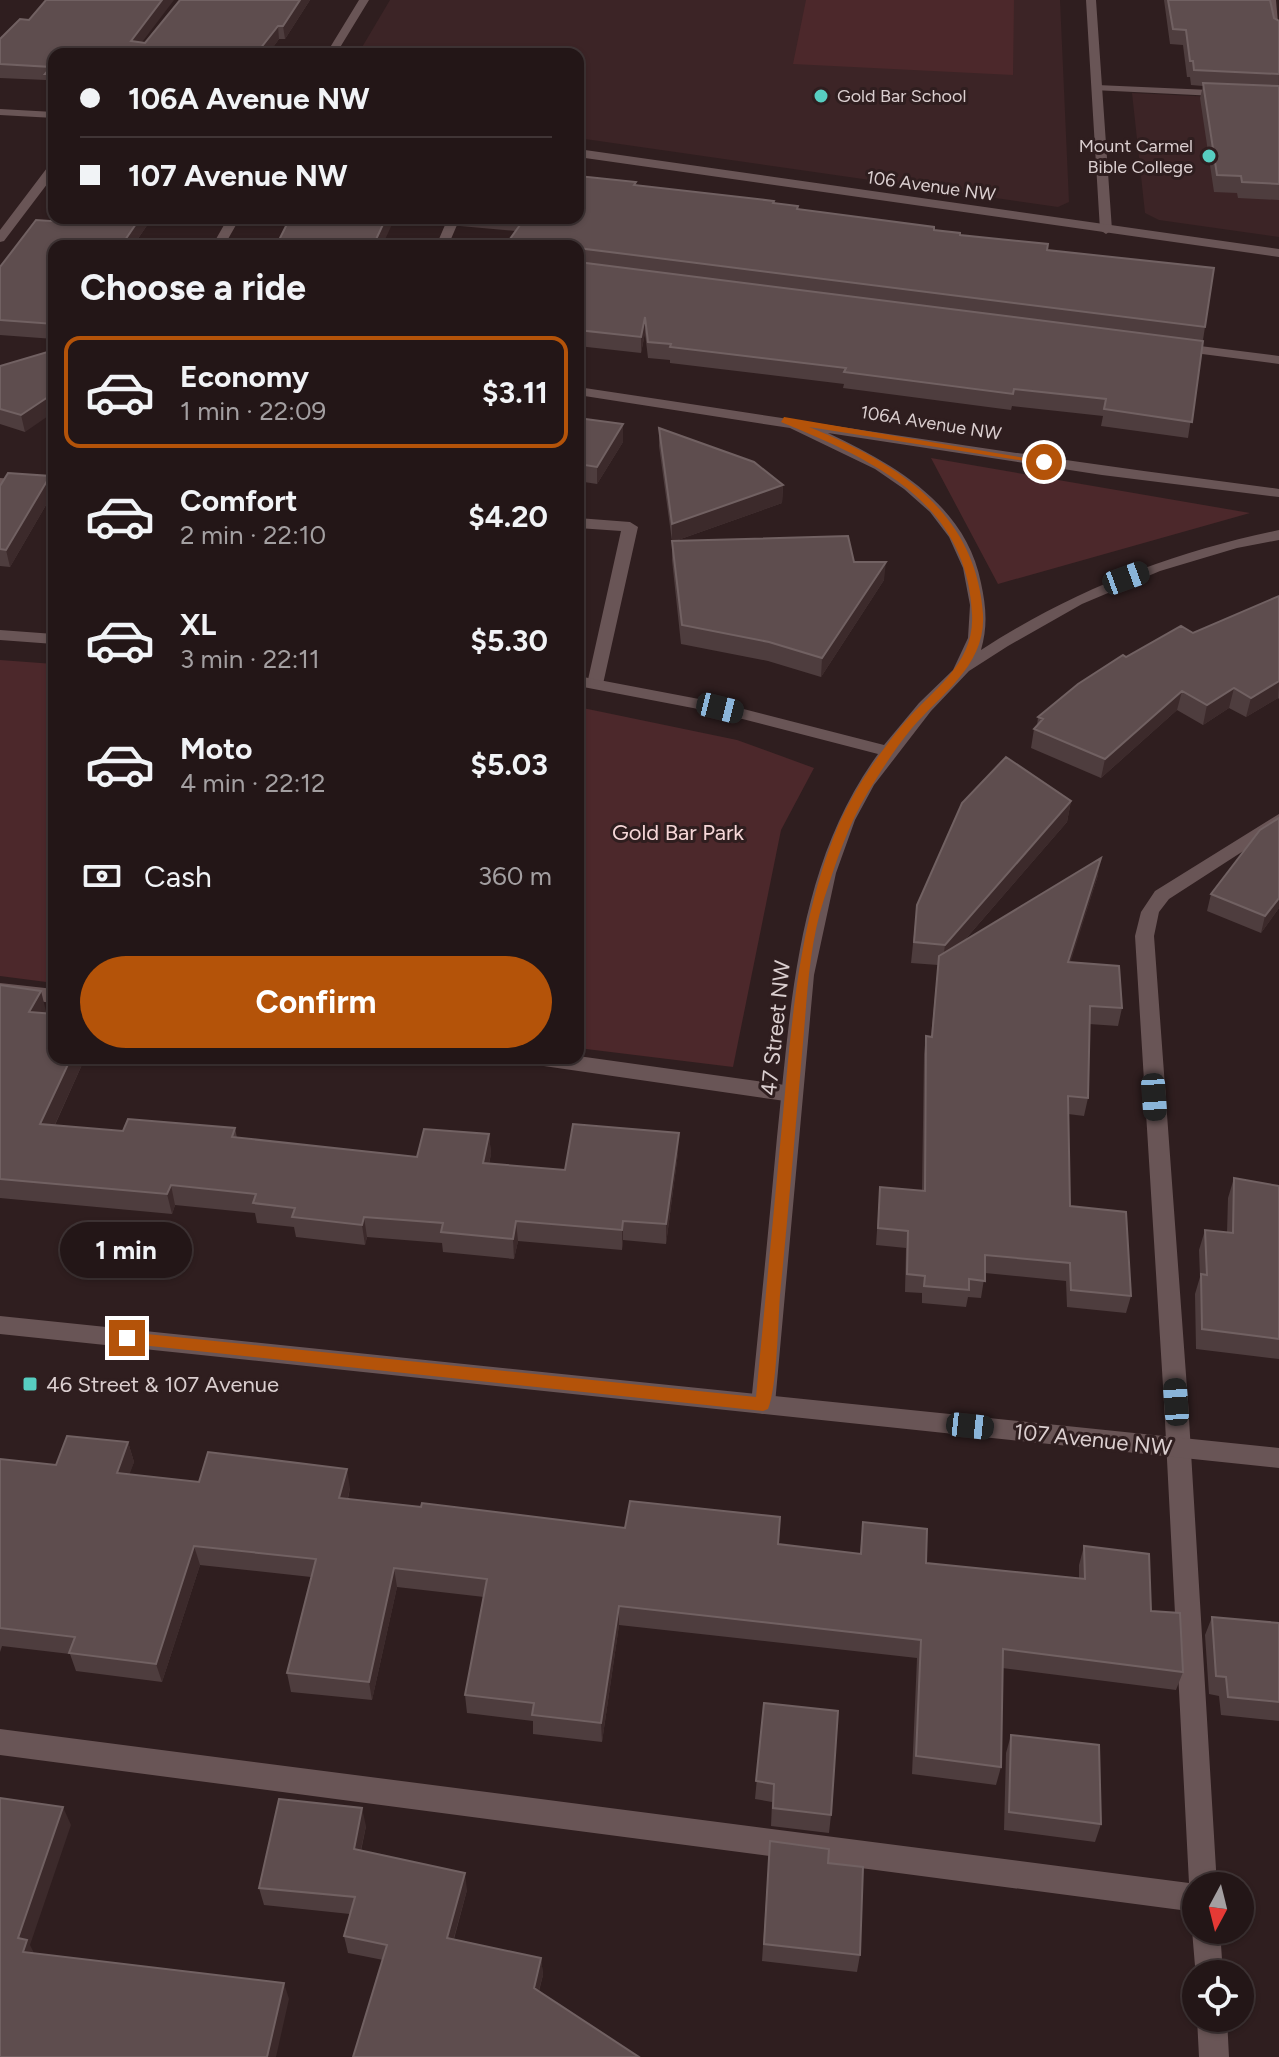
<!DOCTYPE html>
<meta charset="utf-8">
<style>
body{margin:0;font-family:Figtree,sans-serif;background:#2f2324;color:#f1f3f6;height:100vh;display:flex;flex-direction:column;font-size:30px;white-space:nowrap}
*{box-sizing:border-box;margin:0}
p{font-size:26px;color:#a39fa1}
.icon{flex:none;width:44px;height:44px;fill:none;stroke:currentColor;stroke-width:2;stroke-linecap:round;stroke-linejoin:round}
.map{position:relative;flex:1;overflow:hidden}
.sheet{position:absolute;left:48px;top:240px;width:536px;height:824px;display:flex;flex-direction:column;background:#231617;border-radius:16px;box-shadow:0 2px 6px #0004,0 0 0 2px #403536}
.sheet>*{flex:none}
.banner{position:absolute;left:48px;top:48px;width:536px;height:176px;border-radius:16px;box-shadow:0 2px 6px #0004,0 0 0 2px #403536;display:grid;align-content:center;height:176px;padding:0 32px;background:#231617}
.needle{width:52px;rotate:187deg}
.fabs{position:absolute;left:1182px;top:1872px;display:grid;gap:16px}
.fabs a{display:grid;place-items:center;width:72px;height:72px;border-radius:50%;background:#231617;box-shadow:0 2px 6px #0004,0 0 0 2px #403536;font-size:40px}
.end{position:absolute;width:36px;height:36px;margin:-18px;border:10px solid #b45309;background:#fff;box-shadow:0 0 0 4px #fff}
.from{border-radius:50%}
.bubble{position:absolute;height:56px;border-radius:28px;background:#231617;box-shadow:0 2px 6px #0004,0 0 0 2px #403536;font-size:26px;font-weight:700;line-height:56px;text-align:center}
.car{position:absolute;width:24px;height:48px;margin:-24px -12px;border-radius:10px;box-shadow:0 0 6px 2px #0007;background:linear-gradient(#222 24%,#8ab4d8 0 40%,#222 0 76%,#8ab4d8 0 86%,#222 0)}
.banner b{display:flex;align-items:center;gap:28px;height:76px;font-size:30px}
.banner b+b{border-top:2px solid #403536}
.banner i{width:20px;height:20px;background:#f1f3f6}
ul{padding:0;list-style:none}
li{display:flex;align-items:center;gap:24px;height:112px;margin:0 16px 12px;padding:0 16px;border:4px solid transparent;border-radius:16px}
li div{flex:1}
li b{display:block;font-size:30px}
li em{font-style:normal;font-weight:700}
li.on{border-color:#b45309}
li>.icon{width:72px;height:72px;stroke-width:1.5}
h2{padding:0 32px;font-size:36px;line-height:96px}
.pay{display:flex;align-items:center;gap:20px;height:88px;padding:0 32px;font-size:30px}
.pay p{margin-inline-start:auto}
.cta{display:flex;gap:16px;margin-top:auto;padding:16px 32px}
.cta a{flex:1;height:92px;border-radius:48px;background:#b45309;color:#fff;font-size:32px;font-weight:700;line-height:92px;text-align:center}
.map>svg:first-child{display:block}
.built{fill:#3c2426}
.green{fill:#4c282b}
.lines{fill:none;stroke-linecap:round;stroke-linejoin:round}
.service{fill:#695556;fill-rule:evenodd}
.minor{fill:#695556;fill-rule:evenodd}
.tertiary{fill:#695556;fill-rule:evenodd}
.wall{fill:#4e3d3e}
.shaded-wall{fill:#3c2a2b}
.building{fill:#5e4d4e;stroke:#716162;stroke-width:2}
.route{fill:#b45309}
.poi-dot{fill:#57cec1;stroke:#2f1e1f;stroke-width:3}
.labels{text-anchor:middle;stroke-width:6;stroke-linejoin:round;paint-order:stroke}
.far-poi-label{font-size:18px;fill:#dacecf;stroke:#2f1e1f;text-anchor:start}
.far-street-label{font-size:18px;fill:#dacecf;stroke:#2f1e1f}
.park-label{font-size:22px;fill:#f6d7d8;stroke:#2f1e1f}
.street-label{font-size:22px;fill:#dacecf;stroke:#2f1e1f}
.poi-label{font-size:22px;fill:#dacecf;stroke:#2f1e1f;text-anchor:start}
</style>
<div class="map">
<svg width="1279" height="2057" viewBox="0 0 1279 2057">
<rect width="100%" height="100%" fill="#2f1e1f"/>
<!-- built -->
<path class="built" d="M 390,0 L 1060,0 L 1069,202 L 1058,207 L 578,138 L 578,54 L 358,54 Z
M 1132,93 L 1279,100 L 1279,237 L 1159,220 L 1145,213 Z"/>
<!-- green -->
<path class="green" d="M 806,0 L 1014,0 L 1013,75 L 793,64 Z
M 931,458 L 1250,513 L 998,584 Z
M 0,660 L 54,664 L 54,983 L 0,976 Z
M 578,707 L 737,740 L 814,768 L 781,830 L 733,1067 L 578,1048 Z"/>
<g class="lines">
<!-- service -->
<path class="service" d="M 1266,0 L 1276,0 L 1279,35 L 1274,32 Z
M 1097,85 L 1279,93 L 1279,99 L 1093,90 L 1093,86 Z
M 54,163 L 54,175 L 4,241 L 0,242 L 0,230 L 50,164 Z
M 448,218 L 460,218 L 448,246 L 436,246 Z
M 1176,343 L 1279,356 L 1279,364 L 1171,350 L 1169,347 Z
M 0,478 L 54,482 L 54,490 L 0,486 Z
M 578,518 L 630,522 L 638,527 L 603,684 L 595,689 L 587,684 L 621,531 L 578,528 Z
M 1279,814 L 1279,828 L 1169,899 L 1159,912 L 1154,936 L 1188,1402 L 1217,1886 L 1196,1886 L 1196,1912 L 0,1755 L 0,1729 L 1189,1883 L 1164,1402 L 1135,936 L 1141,912 L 1155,891 Z
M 0,983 L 54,989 L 54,1003 L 0,997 Z
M 578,1056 L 792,1086 L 799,1089 L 802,1094 L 799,1099 L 792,1102 L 537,1065 L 530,1063 L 527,1058 Z
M 1196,1920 L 1196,1930 L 1220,1930 L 1223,1974 L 1196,1974 L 1196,1978 L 1192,1930 Z
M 1197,2018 L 1227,2018 L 1229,2057 L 1199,2057 Z"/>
<!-- minor -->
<path class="minor" d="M 359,0 L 369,0 L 336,54 L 326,54 Z
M 1086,0 L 1096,0 L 1112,230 L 1106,234 L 1100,230 Z
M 228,218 L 240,218 L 224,246 L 212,246 Z
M 578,387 C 811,422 1044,459 1279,489 L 1279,497 L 1102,475 L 828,433 C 894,464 966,505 981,583 C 986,606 988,626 981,650 C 1073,590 1172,552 1279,530 L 1279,540 L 1237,548 L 1160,571 L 1082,604 L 1008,646 L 969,671 L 931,711 L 874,785 L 855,820 L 836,873 L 814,975 L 775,1404 L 771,1411 L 763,1414 L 755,1411 L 751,1404 C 760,1315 769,1226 777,1137 C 791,1005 797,865 878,754 L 719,713 L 578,686 L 578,676 L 720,703 L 884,745 L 919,703 L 953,670 L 968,638 L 970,605 L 963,568 L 949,537 L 930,512 L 904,489 L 875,469 L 790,428 L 578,395 Z
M 0,630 L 54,634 L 54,644 L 0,640 Z"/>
<!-- tertiary -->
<path class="tertiary" d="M 0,109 L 54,112 L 54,118 L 0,115 Z
M 578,149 L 1279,249 L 1279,257 L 578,157 Z
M 0,1316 L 1279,1448 L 1279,1468 L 0,1334 Z"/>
</g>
<!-- wall -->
<path class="wall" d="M 180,0 L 310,0 L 285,39 L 279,39 L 268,54 L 54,54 L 54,88 L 48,87 L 46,80 L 0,78 L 0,39 L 145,43 Z
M 1164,0 L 1270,0 L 1274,18 L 1279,21 L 1279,200 L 1238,198 L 1237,193 L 1214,192 L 1200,98 L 1203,86 L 1191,85 L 1190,77 L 1187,77 L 1183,45 L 1170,44 Z
M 636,185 L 798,206 L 798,209 L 934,230 L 1047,250 L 1205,327 L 1188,438 L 1101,426 L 1103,416 L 1012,406 L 1011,410 L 843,388 L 844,384 L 670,363 L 670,360 L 648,358 L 645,333 L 641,353 L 578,346 L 578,246 L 516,231 L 460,226 L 459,218 L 578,218 Z
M 152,218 L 133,246 L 54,246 L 54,339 L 0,335 L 0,267 L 65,222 Z
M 54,350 L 25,432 L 0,424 L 0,366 Z
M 578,418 L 623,424 L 623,442 L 597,484 L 578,481 Z
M 659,428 L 783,485 L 782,503 L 675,541 L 854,562 L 884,580 L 821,677 L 768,661 L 681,644 L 672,560 L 672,541 L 659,446 Z
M 50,476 L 53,493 L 10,567 L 0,566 L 0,486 Z
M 1279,596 L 1279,699 L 1278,698 L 1246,717 L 1229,708 L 1203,725 L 1177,710 L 1101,778 L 1031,748 L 1034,729 L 1037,726 L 1038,717 L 1126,657 L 1193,633 Z
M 1071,801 L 1067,822 L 963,942 L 1098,875 L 1070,962 L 1122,1008 L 1118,1026 L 1089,1024 L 1088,1098 L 1084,1116 L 1068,1114 L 1070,1206 L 1131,1296 L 1126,1313 L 1067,1307 L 1066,1281 L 985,1273 L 981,1298 L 968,1297 L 966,1307 L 922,1303 L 922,1293 L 905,1292 L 906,1248 L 876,1245 L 880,1187 L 922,1191 L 924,1054 L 926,1036 L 931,1037 L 938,965 L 911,963 L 917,905 Z
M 1211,894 L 1279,908 L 1261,933 L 1207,911 Z
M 0,985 L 46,1011 L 45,1013 L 54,1058 L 85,1058 L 55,1125 L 123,1131 L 235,1128 L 237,1138 L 417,1157 L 489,1134 L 491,1154 L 489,1164 L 565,1170 L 678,1153 L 666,1244 L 623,1240 L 622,1250 L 518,1241 L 514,1259 L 443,1252 L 442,1243 L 367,1237 L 365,1245 L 296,1237 L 294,1227 L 257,1223 L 255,1213 L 175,1205 L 172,1214 L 0,1198 Z
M 1234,1178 L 1279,1186 L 1279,1359 L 1196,1349 L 1195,1294 L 1200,1277 L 1199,1250 L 1205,1230 L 1227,1233 L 1228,1198 Z
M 128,1442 L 134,1462 L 129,1474 L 199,1482 L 350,1488 L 348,1499 L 778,1544 L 860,1554 L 863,1522 L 926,1563 L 1079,1578 L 1079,1565 L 1084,1546 L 1151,1611 L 1183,1672 L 1176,1690 L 1002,1668 L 1001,1767 L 996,1785 L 912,1774 L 917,1658 L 619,1625 L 602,1742 L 533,1734 L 533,1721 L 467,1713 L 465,1695 L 484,1597 L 397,1587 L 372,1700 L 291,1692 L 287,1673 L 311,1577 L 200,1565 L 162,1682 L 76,1671 L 70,1654 L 2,1646 L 0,1652 L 0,1459 L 56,1465 Z
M 1212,1617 L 1279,1623 L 1279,1721 L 1221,1715 L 1219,1696 L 1209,1694 L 1205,1635 Z
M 764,1703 L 831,1815 L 829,1833 L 771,1826 L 772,1802 L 755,1799 Z
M 1011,1735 L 1101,1824 L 1095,1842 L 1004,1830 L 1006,1753 Z
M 366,1826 L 361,1851 L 467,1890 L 454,1939 L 541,1958 L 543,1975 L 539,1991 L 348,1953 L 344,1936 L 350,1914 L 264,1905 L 259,1888 Z
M 770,1841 L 828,1863 L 860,1955 L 857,1972 L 762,1961 Z"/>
<!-- shaded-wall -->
<path class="shaded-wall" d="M 162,0 L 174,0 L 133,54 L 131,41 Z
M 300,0 L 310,0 L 285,39 L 283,26 Z
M 278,26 L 279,39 L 268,54 L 256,54 Z
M 140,218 L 152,218 L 133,246 L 121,246 Z
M 386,218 L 395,218 L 382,246 L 373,246 Z
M 645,317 L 645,333 L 641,353 L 641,337 Z
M 54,393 L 54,412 L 25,432 L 21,415 Z
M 623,424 L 623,442 L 597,484 L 597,467 Z
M 50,476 L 53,493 L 10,567 L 6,550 Z
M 783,485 L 782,503 L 672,542 L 672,524 Z
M 886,562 L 884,580 L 821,677 L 822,658 Z
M 1279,681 L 1278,698 L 1246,717 L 1251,698 Z
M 1234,688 L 1229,708 L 1203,725 L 1207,705 Z
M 1182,691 L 1177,710 L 1101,778 L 1105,759 Z
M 1071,801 L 1067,822 L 942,966 L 945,945 Z
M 1101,858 L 1098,875 L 1065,980 L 1068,962 Z
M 1279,898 L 1279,908 L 1261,933 L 1265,916 Z
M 41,991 L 46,1011 L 34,1032 L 29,1012 Z
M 71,1058 L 85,1058 L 46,1144 L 40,1124 Z
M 679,1133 L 678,1153 L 666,1244 L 666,1224 Z
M 489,1134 L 491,1154 L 484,1183 L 483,1163 Z
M 171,1185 L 175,1205 L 172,1214 L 167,1194 Z
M 364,1217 L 367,1237 L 365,1245 L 362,1225 Z
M 516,1221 L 518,1241 L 514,1259 L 513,1239 Z
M 623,1221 L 623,1240 L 622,1250 L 622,1230 Z
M 128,1442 L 134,1462 L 123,1493 L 117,1473 Z
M 347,1469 L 350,1488 L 343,1517 L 339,1498 Z
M 194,1546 L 200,1565 L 162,1682 L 156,1664 Z
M 394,1568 L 397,1587 L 372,1700 L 369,1682 Z
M 619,1606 L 619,1625 L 602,1742 L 601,1723 Z
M 63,1807 L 71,1825 L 30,1945 L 36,1957 L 32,1969 L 18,1938 Z
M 362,1808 L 366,1826 L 357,1867 L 354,1849 Z
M 465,1873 L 467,1890 L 449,1955 L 447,1938 Z
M 541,1958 L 543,1975 L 535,2004 L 534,1988 Z
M 284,1983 L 289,1999 L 276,2057 L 267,2057 Z"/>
<!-- building -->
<path class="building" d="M 46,0 L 162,0 L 131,41 L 145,43 L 180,0 L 300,0 L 283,26 L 278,26 L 256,54 L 54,54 L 54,74 L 45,74 L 51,67 L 0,64 L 0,39 L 20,19 L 29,20 Z
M 1168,0 L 1270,0 L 1274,18 L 1279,21 L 1279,74 L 1194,70 L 1193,61 L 1190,61 L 1186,30 L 1173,29 Z
M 1203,83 L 1279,86 L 1279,184 L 1242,182 L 1241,176 L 1217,175 Z
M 578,176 L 636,182 L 634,185 L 774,201 L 773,203 L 798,206 L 797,209 L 934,227 L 934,230 L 960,233 L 960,235 L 1048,244 L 1047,250 L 1214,268 L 1205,327 L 578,248 L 578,246 L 505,246 L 525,218 L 578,218 Z
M 67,218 L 140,218 L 121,246 L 54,246 L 54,324 L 0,320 L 0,267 L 36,220 L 65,222 Z
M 300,218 L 386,218 L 373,246 L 276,246 L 289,220 L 299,221 Z
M 578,262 L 1203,341 L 1192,422 L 1104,409 L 1106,399 L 1014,389 L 1013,394 L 844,372 L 846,368 L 670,347 L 671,344 L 648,342 L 645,317 L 641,337 L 578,330 Z
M 54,350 L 54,393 L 21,415 L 0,409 L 0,366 Z
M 578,418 L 623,424 L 597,467 L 578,464 Z
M 659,428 L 754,462 L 783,485 L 672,524 Z
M 8,473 L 50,476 L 6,550 L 0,549 L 0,486 Z
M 848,536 L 854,562 L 886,562 L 822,658 L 769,642 L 682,625 L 672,541 Z
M 1279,596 L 1279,681 L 1251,698 L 1234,688 L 1207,705 L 1182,691 L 1105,759 L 1034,729 L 1043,719 L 1038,717 L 1078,684 L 1123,655 L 1126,657 L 1181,626 L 1193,633 Z
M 1006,757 L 1071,801 L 945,945 L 914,942 L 917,905 L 962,803 Z
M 1279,818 L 1279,898 L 1265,916 L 1211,894 L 1260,830 Z
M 1101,858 L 1068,962 L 1119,966 L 1122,1008 L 1090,1006 L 1088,1098 L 1068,1096 L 1070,1206 L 1126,1212 L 1131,1296 L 1071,1290 L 1070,1263 L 985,1255 L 985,1281 L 969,1279 L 969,1290 L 924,1286 L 925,1276 L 907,1274 L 908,1231 L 878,1228 L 880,1187 L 925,1191 L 926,1036 L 932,1037 L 939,956 Z
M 0,985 L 41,991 L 29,1012 L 54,1014 L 54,1058 L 71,1058 L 40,1124 L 123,1131 L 128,1119 L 235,1128 L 232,1137 L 417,1157 L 424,1129 L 489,1134 L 483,1163 L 565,1170 L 573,1124 L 679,1133 L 666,1224 L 623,1221 L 622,1230 L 516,1221 L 513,1239 L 441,1232 L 443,1223 L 364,1217 L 362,1225 L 292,1217 L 295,1208 L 253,1203 L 256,1194 L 171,1185 L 167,1194 L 0,1179 Z
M 1234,1178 L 1279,1186 L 1279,1339 L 1202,1329 L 1201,1274 L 1207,1275 L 1205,1230 L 1233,1233 Z
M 67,1436 L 128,1442 L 117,1473 L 199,1482 L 208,1452 L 347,1469 L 339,1498 L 421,1507 L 422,1503 L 625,1528 L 630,1501 L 780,1517 L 778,1544 L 861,1554 L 863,1522 L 927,1529 L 926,1563 L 1085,1579 L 1084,1546 L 1149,1554 L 1151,1611 L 1180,1613 L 1183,1672 L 1003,1649 L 1001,1767 L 916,1756 L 921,1640 L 619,1606 L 601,1723 L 532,1715 L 534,1703 L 465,1695 L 487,1579 L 394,1568 L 369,1682 L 287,1673 L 316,1559 L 194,1546 L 156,1664 L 69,1653 L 75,1637 L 0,1628 L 0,1459 L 56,1465 Z
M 1212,1617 L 1279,1623 L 1279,1702 L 1228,1697 L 1226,1677 L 1216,1676 Z
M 764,1703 L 838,1711 L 831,1815 L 773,1808 L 774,1784 L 756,1781 Z
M 1011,1735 L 1099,1745 L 1101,1824 L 1009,1812 Z
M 0,1798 L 63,1807 L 18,1938 L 27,1940 L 23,1952 L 284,1983 L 267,2057 L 0,2057 Z
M 279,1799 L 362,1808 L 354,1849 L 465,1873 L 447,1938 L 541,1958 L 534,1988 L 639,2057 L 353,2057 L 387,1945 L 344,1936 L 355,1897 L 259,1888 Z
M 770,1841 L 829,1849 L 828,1863 L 863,1867 L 860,1955 L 764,1944 Z"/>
<!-- route -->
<path class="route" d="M 784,417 L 1049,462 L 1044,464 L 809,427 C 895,462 976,511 983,614 C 986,665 942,693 912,728 C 896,747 881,771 868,792 C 848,825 836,862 824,899 C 808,948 807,1003 802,1054 C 795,1134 788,1215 780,1295 C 778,1322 777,1387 768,1409 L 763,1411 L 122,1343 L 122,1334 L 127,1332 L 756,1397 C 765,1303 774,1209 783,1114 C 792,1019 799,926 834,836 C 849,797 877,755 904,723 C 933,689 975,664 972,614 C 967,501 871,459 781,422 Z"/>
<!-- markers -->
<g class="poi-dot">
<circle cx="821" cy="96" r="8"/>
<circle cx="1209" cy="156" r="8"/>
<rect x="22" y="1376" width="16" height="16" rx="4"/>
</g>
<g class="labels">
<!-- far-poi labels -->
<g class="far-poi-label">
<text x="837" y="102">Gold Bar School</text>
<text x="1193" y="152" text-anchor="end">Mount Carmel<tspan x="1193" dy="21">Bible College</tspan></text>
</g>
<!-- far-street labels -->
<g class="far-street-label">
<text transform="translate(931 186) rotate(8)" y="6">106 Avenue NW</text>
<text transform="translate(931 423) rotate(9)" y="6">106A Avenue NW</text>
</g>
<!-- park labels -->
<g class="park-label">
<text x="678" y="840">Gold Bar Park</text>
</g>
<!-- street labels -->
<g class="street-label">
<text transform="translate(775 1028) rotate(-84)" y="8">47 Street NW</text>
<text transform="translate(1093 1439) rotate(6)" y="8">107 Avenue NW</text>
</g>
<!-- poi labels -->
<g class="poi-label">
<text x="46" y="1392">46 Street &amp; 107 Avenue</text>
</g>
</g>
</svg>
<div class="fabs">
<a><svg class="needle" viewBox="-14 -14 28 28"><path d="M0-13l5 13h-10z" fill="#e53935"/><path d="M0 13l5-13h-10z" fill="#a39fa1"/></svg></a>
<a><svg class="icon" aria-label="locate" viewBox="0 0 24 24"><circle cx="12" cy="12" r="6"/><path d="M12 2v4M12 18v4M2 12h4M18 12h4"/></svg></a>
</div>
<i class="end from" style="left:1044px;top:462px"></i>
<i class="end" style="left:127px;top:1338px"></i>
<div class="bubble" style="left:60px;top:1222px;width:132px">1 min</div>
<i class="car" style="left:1126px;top:578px;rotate:70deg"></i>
<i class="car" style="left:720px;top:708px;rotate:104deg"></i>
<i class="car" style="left:1154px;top:1097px;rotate:176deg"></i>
<i class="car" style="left:1176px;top:1402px;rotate:356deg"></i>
<i class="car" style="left:970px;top:1426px;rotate:96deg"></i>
<div class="banner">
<b><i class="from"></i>106A Avenue NW</b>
<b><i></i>107 Avenue NW</b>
</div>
<section class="sheet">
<h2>Choose a ride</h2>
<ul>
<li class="on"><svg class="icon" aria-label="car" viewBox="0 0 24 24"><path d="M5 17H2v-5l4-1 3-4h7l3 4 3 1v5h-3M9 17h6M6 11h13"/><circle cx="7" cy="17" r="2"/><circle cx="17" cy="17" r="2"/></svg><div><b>Economy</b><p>1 min · 22:09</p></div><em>$3.11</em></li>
<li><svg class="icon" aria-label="car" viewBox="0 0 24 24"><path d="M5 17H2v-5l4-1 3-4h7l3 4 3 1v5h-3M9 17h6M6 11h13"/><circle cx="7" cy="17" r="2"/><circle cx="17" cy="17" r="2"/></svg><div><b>Comfort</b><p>2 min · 22:10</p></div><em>$4.20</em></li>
<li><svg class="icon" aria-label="car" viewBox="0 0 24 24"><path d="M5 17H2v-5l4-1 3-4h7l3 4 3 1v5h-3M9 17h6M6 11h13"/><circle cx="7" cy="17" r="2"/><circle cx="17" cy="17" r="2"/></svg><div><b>XL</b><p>3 min · 22:11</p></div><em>$5.30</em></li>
<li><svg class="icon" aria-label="car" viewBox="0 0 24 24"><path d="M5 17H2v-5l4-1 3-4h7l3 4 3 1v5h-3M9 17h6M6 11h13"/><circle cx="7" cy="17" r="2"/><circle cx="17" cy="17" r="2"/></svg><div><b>Moto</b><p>4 min · 22:12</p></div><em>$5.03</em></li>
</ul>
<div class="pay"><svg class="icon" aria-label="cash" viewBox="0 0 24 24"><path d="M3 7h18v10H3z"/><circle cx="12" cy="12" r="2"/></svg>Cash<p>360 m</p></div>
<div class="cta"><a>Confirm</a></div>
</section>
</div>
